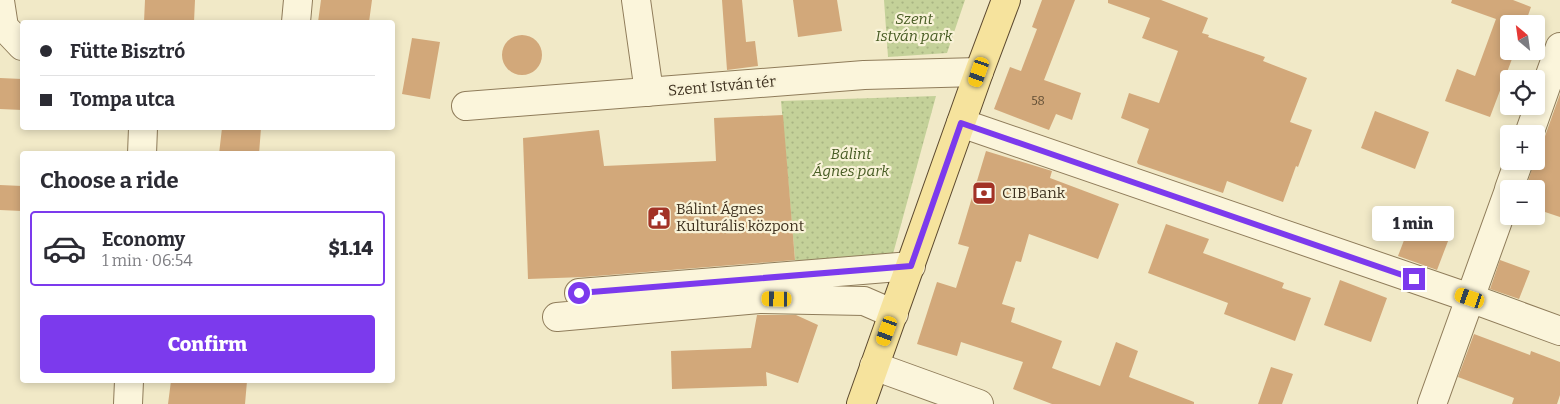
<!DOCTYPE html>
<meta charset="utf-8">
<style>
body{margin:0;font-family:Bitter,serif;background:#f2f2f3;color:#2b2b33;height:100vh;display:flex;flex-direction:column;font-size:19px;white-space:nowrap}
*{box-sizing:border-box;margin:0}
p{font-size:16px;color:#7c7c81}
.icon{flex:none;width:28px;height:28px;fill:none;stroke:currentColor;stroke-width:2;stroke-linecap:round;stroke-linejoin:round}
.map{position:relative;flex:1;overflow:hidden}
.details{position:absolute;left:20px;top:151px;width:375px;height:232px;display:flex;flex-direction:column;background:#fff;border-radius:5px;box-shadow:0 2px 8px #0003}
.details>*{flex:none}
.guide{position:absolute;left:20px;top:20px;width:375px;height:110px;border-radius:5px;box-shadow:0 2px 8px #0003;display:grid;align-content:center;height:110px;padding:0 20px;background:#fff}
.needle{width:32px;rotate:331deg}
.buttons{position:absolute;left:1500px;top:15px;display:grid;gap:10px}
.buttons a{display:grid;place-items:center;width:45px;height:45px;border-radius:5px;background:#fff;box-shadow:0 2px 8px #0003;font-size:25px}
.end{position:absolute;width:22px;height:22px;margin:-11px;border:6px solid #7c3aed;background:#fff;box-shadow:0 0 0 2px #fff}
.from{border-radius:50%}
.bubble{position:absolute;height:35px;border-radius:5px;background:#fff;box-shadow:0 2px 8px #0003;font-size:16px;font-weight:800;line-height:35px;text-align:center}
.car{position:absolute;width:15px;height:30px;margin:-15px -8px;border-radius:6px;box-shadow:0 0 4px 1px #0007;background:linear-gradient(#f5c518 24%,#345 0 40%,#f5c518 0 76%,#345 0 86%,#f5c518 0)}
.guide b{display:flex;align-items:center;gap:18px;height:48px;font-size:19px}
.guide b+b{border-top:1px solid #e1e1e2}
.guide i{width:12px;height:12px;background:#2b2b33}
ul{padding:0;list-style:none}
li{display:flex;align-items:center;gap:15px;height:75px;margin:0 10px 8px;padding:0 10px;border:2px solid transparent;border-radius:5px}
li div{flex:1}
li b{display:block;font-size:19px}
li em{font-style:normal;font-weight:800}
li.active{border-color:#7c3aed}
li>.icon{width:45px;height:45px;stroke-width:1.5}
h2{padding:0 20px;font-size:22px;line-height:60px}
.button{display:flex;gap:10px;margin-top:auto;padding:10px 20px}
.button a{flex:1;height:58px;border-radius:5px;background:#7c3aed;color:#fff;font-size:20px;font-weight:800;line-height:58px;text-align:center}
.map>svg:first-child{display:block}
.park{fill:url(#park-dots)}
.building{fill:#d2a87a}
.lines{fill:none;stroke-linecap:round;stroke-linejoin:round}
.minor-casing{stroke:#8f7c5a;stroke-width:30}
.major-casing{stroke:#5c492f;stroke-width:30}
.minor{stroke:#fbf5db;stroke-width:28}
.major{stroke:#f6e39d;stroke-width:28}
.route{stroke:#7c3aed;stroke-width:6}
.labels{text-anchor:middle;stroke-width:4.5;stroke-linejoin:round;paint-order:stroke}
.number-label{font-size:12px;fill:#634f36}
.park-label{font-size:15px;font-style:italic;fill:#485c24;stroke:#f8f2d7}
.street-label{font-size:15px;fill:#3e311f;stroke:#f8f2d7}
.poi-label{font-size:15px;fill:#3e311f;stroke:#f8f2d7;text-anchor:start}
</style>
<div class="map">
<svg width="1560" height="404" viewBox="0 0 1560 404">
<defs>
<pattern id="park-dots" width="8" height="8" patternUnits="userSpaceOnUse" patternTransform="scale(1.25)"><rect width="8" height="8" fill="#c4d199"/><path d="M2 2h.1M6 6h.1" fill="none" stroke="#a9b483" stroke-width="1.8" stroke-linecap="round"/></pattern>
</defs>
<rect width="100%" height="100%" fill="#f1e9c7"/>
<!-- park -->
<path class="park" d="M 884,0 L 965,0 L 947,53 L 888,57 Z
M 936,96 L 887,276 L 796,270 L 781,101 Z"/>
<!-- building -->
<path class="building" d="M 145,0 L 195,0 L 194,22 L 144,22 Z
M 321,0 L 372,0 L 369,22 L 318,22 Z
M 722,0 L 742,0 L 746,42 L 755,41 L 758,66 L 727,70 Z
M 793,0 L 837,0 L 842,31 L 798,37 Z
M 1042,0 L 1075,0 L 1044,80 L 1081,93 L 1072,120 L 1056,114 L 1049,130 L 994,109 L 1010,67 L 1021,71 L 1037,29 L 1032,27 Z
M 1108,0 L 1161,0 L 1208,18 L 1202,33 L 1209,35 L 1208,37 L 1265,57 L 1263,61 L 1307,78 L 1290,122 L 1312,130 L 1298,167 L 1296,166 L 1283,202 L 1227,181 L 1223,193 L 1138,164 L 1137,162 L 1149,129 L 1121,118 L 1129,93 L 1159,103 L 1178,51 L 1142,38 L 1150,18 L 1108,3 Z
M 1452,0 L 1513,0 L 1531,7 L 1525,24 L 1509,24 L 1509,51 L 1515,51 L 1490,117 L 1445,101 L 1457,69 L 1475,76 L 1496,19 L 1451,3 Z
M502 55a20 20 0 1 1 40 0a20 20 0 1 1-40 0Z
M 412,38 L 440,42 L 430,99 L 402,94 Z
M 0,78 L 22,79 L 22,110 L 0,109 Z
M 1560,94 L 1560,217 L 1536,209 L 1536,189 L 1526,189 L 1534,161 L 1536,161 L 1536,147 L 1539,146 L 1544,139 Z
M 1375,111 L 1429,132 L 1415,169 L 1361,148 Z
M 783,115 L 795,260 L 584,277 L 528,279 L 523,138 L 599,130 L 604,166 L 716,161 L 714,118 Z
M 222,128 L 261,128 L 259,154 L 219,154 Z
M 986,151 L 1052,171 L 1050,178 L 1119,204 L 1098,259 L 1029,234 L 1021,262 L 1016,261 L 1002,304 L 1015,308 L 1011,322 L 1062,341 L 1052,368 L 1100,386 L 1116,342 L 1138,351 L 1129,377 L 1194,402 L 1194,404 L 1052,404 L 1013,389 L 1023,362 L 961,342 L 957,356 L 917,344 L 937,282 L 956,288 L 969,247 L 958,244 Z
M 0,185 L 22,186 L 22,211 L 0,210 Z
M 1414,214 L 1453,228 L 1437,270 L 1398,256 Z
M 1166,224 L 1209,239 L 1203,253 L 1284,283 L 1282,288 L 1311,298 L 1295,341 L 1224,314 L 1228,303 L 1148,273 Z
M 1500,260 L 1530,271 L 1519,299 L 1490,289 Z
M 1340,280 L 1387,298 L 1371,342 L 1324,325 Z
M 757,315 L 796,315 L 818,325 L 798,383 L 766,372 L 767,386 L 672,389 L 671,351 L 751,348 Z
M 1474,334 L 1530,355 L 1531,351 L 1560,362 L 1560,395 L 1557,404 L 1512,404 L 1514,398 L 1458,377 Z
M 1271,367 L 1293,374 L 1282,404 L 1258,404 Z
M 171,381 L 247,381 L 245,404 L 168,404 Z"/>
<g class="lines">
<!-- minor casing -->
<g class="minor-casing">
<path id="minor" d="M 636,0 L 649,92
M 0,1 L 4,27 L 22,46
M 296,22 L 298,0
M 466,106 L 864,75 L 979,72
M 961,123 L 1470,298 L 1560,331
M 1529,134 L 1560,47
M 142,154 L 143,128
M 1509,189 L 1519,161
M 579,293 L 911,266
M 557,317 L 759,299 L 864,301 L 894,314
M 874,366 L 979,404
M 128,404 L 129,381
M 1432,404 L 1509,190"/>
</g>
<!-- major casing -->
<g class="major-casing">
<path id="major" d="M 861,404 L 979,72 L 1006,0"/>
</g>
<!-- minor -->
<use href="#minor" class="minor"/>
<!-- major -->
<use href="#major" class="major"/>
</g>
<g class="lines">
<!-- route -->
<path class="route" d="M 579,293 L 911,266 L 961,123 L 1414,279"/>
</g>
<!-- icons -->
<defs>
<g id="bank-square" transform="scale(1.25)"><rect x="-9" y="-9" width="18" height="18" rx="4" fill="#a23226" stroke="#f8f2d7"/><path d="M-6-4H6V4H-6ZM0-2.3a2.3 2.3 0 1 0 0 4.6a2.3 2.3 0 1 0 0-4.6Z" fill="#fff"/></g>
<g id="civic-square" transform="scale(1.25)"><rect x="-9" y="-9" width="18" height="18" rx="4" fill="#a23226" stroke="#f8f2d7"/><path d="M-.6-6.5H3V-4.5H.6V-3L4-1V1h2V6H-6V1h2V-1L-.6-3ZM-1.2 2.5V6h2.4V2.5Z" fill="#fff"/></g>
</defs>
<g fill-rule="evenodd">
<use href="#bank-square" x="984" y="193"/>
<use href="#civic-square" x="659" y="218"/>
</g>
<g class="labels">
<!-- number labels -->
<g class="number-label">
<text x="1038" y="105">58</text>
</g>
<!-- park labels -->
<g class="park-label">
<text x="914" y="24">Szent<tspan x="914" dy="17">István park</tspan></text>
<text x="851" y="159">Bálint<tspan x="851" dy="17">Ágnes park</tspan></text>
</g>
<!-- street labels -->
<g class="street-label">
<text transform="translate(722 86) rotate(-5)" y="5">Szent István tér</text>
</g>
<!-- poi labels -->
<g class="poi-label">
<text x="1002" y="198">CIB Bank</text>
<text x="676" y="214">Bálint Ágnes<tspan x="676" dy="17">Kulturális központ</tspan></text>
</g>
</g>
</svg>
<div class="buttons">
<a><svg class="needle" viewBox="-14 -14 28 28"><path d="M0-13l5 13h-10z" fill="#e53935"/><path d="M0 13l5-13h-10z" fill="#7c7c81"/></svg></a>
<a><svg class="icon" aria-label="locate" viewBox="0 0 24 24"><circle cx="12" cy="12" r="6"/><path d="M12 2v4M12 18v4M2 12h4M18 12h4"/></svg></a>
<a>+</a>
<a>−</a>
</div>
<i class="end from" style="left:579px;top:293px"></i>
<i class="end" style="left:1414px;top:279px"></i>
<div class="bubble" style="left:1372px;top:206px;width:82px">1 min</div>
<i class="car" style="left:979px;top:72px;rotate:199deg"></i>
<i class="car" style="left:1470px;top:298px;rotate:289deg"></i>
<i class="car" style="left:777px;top:299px;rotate:271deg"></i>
<i class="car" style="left:887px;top:331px;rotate:200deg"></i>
<div class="guide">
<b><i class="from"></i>Fütte Bisztró</b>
<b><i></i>Tompa utca</b>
</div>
<section class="details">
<h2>Choose a ride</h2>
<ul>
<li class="active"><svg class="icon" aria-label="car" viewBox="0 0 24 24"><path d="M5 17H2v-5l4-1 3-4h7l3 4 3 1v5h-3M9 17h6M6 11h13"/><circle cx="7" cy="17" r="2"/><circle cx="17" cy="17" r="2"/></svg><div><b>Economy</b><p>1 min · 06:54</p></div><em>$1.14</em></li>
</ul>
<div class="button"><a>Confirm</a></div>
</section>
</div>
